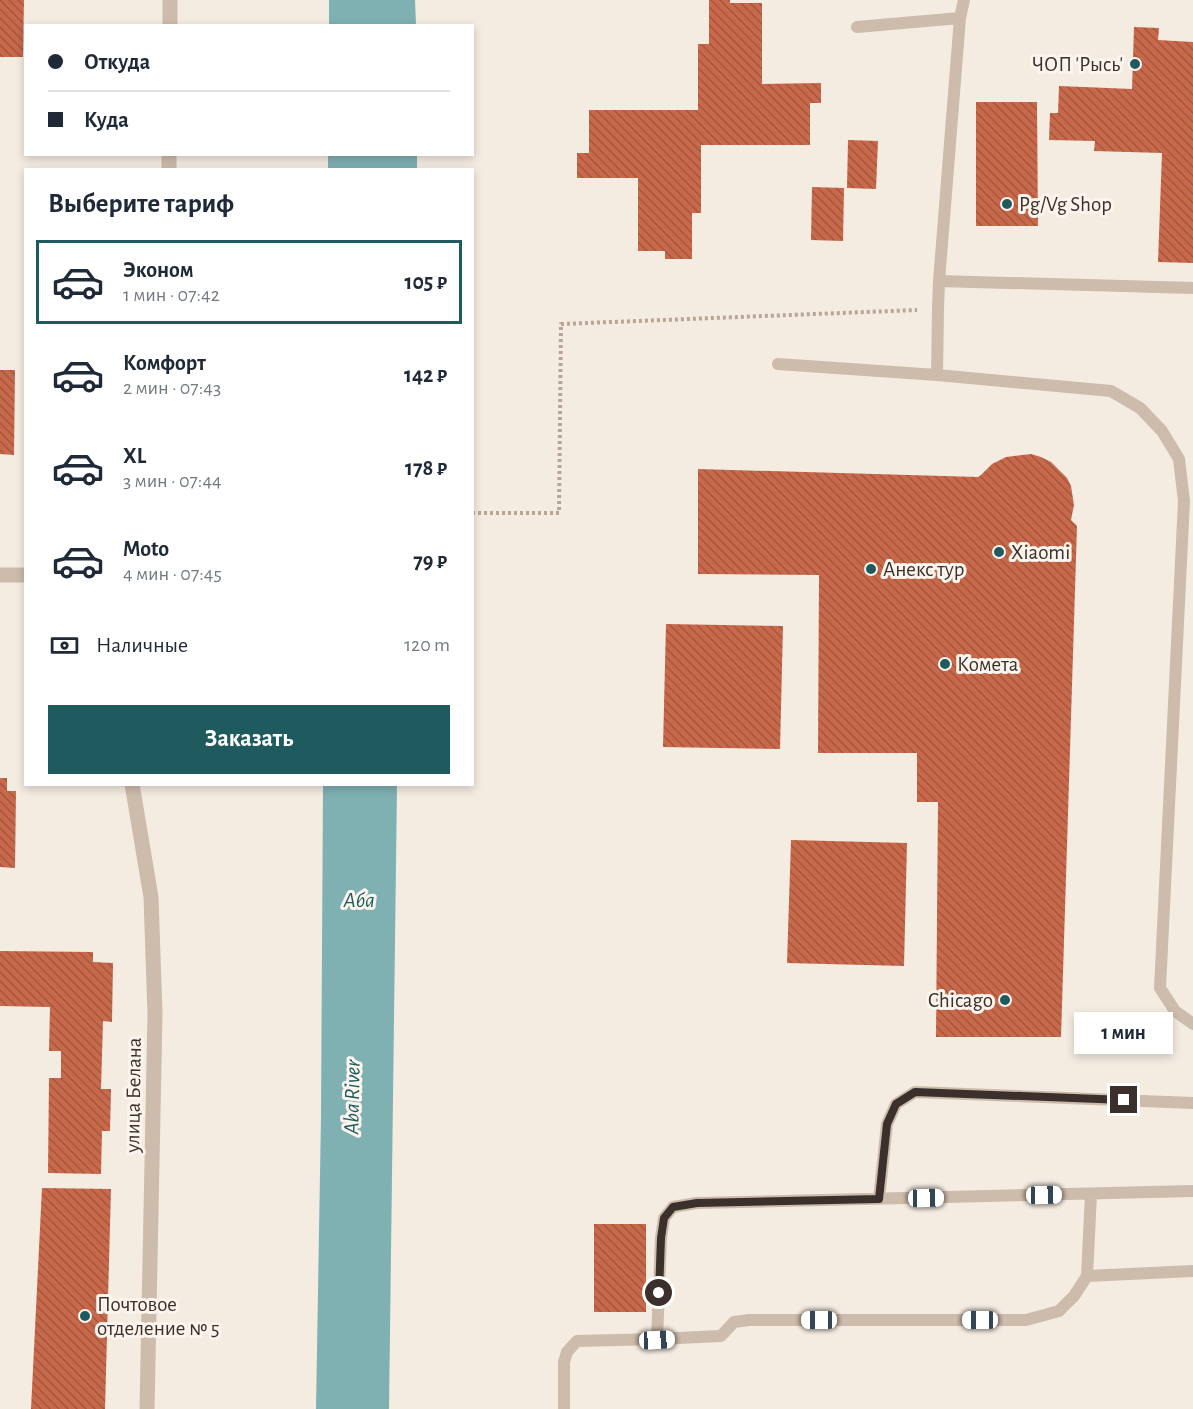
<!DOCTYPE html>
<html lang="ru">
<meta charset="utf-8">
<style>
body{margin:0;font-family:"Alegreya Sans",sans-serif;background:#f6f6f7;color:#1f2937;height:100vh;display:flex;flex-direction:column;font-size:22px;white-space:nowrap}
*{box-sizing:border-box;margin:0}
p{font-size:20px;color:#747a83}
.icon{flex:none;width:33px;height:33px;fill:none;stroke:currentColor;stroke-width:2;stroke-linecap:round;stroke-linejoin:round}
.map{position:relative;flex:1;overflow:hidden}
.drawer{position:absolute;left:24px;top:168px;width:450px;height:618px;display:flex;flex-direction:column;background:#fff;border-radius:0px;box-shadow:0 3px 9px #0003}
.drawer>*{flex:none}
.banner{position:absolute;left:24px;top:24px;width:450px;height:132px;border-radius:0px;box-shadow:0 3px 9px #0003;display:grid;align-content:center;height:132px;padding:0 24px;background:#fff}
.end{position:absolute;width:27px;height:27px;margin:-14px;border:8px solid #3b302b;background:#fff;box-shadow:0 0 0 3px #fff}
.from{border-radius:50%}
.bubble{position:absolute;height:42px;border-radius:0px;background:#fff;box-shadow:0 3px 9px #0003;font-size:20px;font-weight:600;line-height:42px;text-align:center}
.car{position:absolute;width:18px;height:36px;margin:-18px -9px;border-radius:8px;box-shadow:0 0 4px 2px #0007;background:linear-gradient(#fff 24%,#345 0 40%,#fff 0 76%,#345 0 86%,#fff 0)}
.banner b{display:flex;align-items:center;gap:21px;height:57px;font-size:22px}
.banner b+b{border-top:2px solid #e0e1e3}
.banner i{width:15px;height:15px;background:#1f2937}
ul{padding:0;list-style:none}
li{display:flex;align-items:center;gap:18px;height:84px;margin:0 12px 9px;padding:0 12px;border:3px solid transparent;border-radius:0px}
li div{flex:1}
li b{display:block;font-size:22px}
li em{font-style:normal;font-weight:600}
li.on{border-color:#1f5a5e}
li>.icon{width:54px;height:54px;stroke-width:1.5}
h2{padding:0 24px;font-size:27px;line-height:72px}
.pay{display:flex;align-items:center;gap:15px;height:66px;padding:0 24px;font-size:22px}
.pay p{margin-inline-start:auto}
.primary-button{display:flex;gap:12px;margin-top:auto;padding:12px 24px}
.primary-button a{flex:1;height:69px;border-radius:0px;background:#1f5a5e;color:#fff;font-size:24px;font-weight:600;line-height:69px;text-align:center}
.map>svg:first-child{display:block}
.water{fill:#7fb0b2}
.building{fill:url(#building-back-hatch)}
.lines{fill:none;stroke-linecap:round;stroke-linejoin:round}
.path{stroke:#b9a596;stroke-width:4;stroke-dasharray:3 3;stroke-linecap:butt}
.lane{stroke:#cdbbac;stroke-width:12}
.street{stroke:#cdbbac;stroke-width:15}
.route{stroke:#3b302b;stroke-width:8}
.poi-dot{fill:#1f5a5e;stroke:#fbf5ee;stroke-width:2}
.labels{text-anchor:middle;stroke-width:6;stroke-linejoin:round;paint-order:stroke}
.poi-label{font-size:21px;fill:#3b302b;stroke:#fbf5ee;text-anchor:start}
.street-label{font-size:21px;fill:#3b302b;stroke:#fbf5ee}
.water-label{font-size:22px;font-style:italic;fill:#1f5a5e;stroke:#fbf5ee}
</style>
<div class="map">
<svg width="1193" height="1409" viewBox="0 0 1193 1409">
<defs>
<pattern id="building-back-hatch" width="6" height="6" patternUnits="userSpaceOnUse" patternTransform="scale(1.5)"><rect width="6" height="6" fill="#c8694b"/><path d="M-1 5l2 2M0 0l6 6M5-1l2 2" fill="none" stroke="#a4573f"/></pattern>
</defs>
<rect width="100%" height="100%" fill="#f4ebe1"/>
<!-- water -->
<path class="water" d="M 329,0 L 415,0 L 416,25 L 329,25 Z
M 328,155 L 417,155 L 417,169 L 328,169 Z
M 323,785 L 397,785 L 389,1409 L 316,1409 L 321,1116 Z"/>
<!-- building -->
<path class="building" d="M 0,0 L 24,0 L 23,57 L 0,57 Z
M 709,0 L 730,0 L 730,3 L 762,3 L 762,84 L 821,83 L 821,103 L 810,103 L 810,145 L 701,145 L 701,213 L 692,213 L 692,259 L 665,259 L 665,251 L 638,251 L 638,178 L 577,178 L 577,153 L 589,153 L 589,110 L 698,110 L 698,44 L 709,44 Z
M 1134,27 L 1159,28 L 1158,40 L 1193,42 L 1193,263 L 1158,262 L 1162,153 L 1094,151 L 1095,141 L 1049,140 L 1050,113 L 1058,113 L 1059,86 L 1132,89 Z
M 976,102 L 1037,102 L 1038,226 L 976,226 Z
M 848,140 L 878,141 L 876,189 L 847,188 Z
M 812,187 L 844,188 L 843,241 L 811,240 Z
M 0,370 L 15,370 L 14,455 L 0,454 Z
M 1031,454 L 1041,457 L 1051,462 L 1067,478 L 1071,486 L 1074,505 L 1071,520 L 1077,526 L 1061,1037 L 936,1037 L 938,802 L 917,802 L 917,753 L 818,753 L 819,575 L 698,574 L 698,469 L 978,477 L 981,475 L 992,464 L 1006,457 Z
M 666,624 L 783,626 L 780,749 L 663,747 Z
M 0,778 L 7,778 L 7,791 L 16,791 L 15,868 L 0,867 Z
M 791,840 L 907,843 L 904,966 L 787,963 Z
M 0,951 L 93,952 L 93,962 L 113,963 L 112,1022 L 103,1021 L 101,1089 L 111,1089 L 110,1131 L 102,1131 L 101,1174 L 48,1173 L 49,1078 L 61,1078 L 61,1051 L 49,1051 L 50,1007 L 0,1006 Z
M 42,1188 L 111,1189 L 105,1409 L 31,1409 Z
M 594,1224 L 646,1224 L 646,1312 L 594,1312 Z"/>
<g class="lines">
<!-- path -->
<path class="path" d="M 472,513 L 559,513 L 561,324 L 917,310"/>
<!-- lane -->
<path class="lane" d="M 857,27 L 960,18
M 939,281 L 1193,288
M 778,364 L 937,375 L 1111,391 L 1140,408 L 1162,431 L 1179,459 L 1184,501 L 1160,988 L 1175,1011 L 1193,1024
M 937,375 L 938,309 L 939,281 L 960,18 L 964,0
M 879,1199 L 887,1124 L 896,1104 L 915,1092 L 1193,1103
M 1087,1276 L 1193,1271
M 657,1339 L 661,1238 L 664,1218 L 673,1207 L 697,1203 L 1193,1191
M 564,1409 L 564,1362 L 567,1352 L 577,1341 L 657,1339 L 721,1336 L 734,1322 L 749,1320 L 1026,1320 L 1059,1311 L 1074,1296 L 1087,1276 L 1091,1194"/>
<!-- street -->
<path class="street" d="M 170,26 L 170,0
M 169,170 L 169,154
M 0,575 L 26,575
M 132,784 L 151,897 L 155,1014 L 147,1409"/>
</g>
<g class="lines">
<!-- route -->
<path class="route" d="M 659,1293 L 661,1238 L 664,1218 L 673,1207 L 697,1203 L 879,1199 L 887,1124 L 896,1104 L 915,1092 L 1124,1100"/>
</g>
<!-- markers -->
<g class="poi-dot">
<circle cx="1135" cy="64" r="6"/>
<circle cx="1007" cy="204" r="6"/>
<circle cx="999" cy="552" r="6"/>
<circle cx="871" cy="569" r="6"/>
<circle cx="945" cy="664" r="6"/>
<circle cx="1005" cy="1000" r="6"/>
<circle cx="85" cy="1316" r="6"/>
</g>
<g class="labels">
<!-- poi labels -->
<g class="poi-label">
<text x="1123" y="71" text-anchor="end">ЧОП 'Рысь'</text>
<text x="1019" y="211">Pg/Vg Shop</text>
<text x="1011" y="559">Xiaomi</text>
<text x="883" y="576">Анекс тур</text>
<text x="957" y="671">Комета</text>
<text x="993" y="1007" text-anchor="end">Chicago</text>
<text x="97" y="1311">Почтовое<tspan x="97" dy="24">отделение № 5</tspan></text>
</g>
<!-- street labels -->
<g class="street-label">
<text transform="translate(133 1095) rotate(-89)" y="7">улица Белана</text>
</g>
<!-- water labels -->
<g class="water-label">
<text x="359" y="907">Аба</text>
<text transform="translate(351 1097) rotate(-89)" y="8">Aba River</text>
</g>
</g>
</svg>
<i class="end from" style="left:659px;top:1293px"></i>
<i class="end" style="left:1124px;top:1100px"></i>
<div class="bubble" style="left:1074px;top:1012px;width:99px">1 мин</div>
<i class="car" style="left:1044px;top:1195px;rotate:89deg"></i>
<i class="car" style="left:926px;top:1198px;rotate:89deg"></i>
<i class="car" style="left:819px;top:1320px;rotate:270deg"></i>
<i class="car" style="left:980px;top:1320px;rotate:270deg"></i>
<i class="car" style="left:657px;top:1340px;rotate:87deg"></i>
<div class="banner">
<b><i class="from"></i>Откуда</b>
<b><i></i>Куда</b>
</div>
<section class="drawer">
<h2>Выберите тариф</h2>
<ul>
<li class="on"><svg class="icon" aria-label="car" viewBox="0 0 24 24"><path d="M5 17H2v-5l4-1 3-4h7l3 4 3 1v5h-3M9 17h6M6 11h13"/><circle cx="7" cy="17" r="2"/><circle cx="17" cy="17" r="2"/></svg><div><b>Эконом</b><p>1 мин · 07:42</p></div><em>105 ₽</em></li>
<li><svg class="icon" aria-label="car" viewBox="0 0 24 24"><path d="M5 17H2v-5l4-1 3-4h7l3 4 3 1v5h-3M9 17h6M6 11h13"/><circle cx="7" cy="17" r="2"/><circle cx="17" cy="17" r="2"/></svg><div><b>Комфорт</b><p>2 мин · 07:43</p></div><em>142 ₽</em></li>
<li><svg class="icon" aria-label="car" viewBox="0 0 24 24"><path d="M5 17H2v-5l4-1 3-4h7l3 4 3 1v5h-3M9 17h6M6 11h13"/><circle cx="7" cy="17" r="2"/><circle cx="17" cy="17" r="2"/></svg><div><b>XL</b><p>3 мин · 07:44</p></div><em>178 ₽</em></li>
<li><svg class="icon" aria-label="car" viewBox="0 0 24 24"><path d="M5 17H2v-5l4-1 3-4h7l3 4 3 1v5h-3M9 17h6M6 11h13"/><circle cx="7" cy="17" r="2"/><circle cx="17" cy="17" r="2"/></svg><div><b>Moto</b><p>4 мин · 07:45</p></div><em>79 ₽</em></li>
</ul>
<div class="pay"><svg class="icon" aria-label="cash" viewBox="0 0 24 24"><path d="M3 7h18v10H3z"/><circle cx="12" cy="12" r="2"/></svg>Наличные<p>120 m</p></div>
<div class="primary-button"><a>Заказать</a></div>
</section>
</div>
